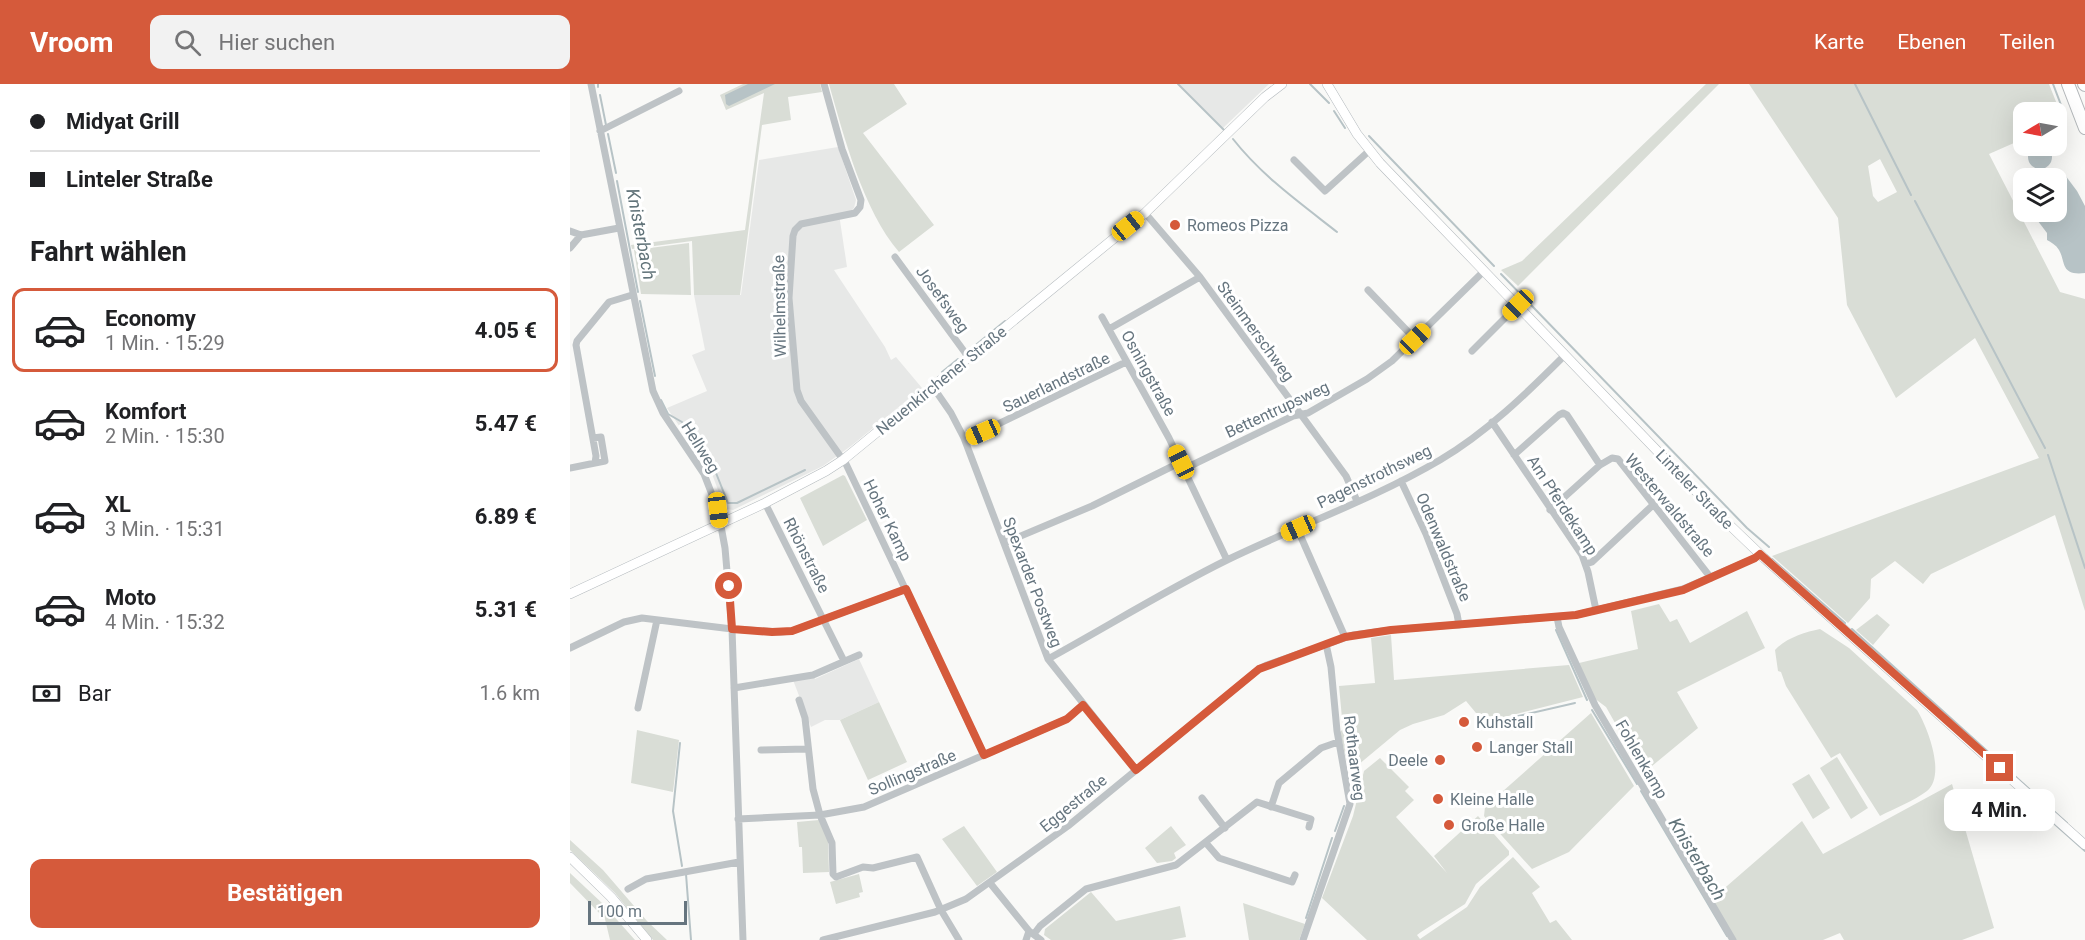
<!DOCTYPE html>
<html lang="de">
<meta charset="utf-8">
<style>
body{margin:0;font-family:Roboto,sans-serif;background:#f2f2f2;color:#202124;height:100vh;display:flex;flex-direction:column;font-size:22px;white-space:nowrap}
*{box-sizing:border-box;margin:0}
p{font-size:20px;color:#757577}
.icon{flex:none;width:33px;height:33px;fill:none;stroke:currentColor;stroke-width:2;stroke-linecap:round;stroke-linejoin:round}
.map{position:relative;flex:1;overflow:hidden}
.side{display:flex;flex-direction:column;background:#fff;width:570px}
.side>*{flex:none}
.top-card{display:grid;align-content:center;height:132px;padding:0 30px;background:#fff}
.needle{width:39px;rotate:260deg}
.fabs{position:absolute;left:1443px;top:18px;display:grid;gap:12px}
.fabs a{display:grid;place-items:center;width:54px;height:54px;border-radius:12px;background:#fff;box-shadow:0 6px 24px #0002;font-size:30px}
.scale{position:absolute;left:18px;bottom:15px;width:99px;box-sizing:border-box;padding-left:6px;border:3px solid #66757f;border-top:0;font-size:16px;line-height:21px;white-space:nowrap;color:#66757f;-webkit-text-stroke:4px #fff;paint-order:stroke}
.end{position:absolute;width:27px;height:27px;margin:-14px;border:8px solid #d55a3b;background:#fff;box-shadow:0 0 0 3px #fff}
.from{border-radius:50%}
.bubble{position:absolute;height:42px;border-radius:12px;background:#fff;box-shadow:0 6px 24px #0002;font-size:20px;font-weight:700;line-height:42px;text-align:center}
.car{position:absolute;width:18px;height:36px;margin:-18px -9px;border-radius:8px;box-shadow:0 0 4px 2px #0007;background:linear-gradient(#f5c518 24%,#345 0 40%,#f5c518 0 76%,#345 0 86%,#f5c518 0)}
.top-card b{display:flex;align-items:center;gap:21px;height:57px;font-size:22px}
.top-card b+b{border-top:2px solid #e0e0e0}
.top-card i{width:15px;height:15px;background:#202124}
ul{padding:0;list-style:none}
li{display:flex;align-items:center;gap:18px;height:84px;margin:0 12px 9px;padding:0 18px;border:3px solid transparent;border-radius:12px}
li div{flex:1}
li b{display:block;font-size:22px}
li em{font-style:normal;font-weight:700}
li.on{border-color:#d55a3b}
li>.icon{width:54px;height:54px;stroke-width:1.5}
h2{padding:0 30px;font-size:27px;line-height:72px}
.pay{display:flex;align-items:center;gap:15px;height:66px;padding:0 30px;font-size:22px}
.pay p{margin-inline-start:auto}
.cta{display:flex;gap:12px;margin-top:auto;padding:12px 30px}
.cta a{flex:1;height:69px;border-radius:12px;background:#d55a3b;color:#fff;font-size:24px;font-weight:700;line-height:69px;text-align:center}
header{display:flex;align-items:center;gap:36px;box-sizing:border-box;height:84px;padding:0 30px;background:#d55a3b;color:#fff}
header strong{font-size:28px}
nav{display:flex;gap:33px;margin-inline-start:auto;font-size:21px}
.search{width:420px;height:54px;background:#f2f2f2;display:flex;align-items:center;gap:15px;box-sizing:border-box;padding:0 21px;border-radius:12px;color:#757577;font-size:22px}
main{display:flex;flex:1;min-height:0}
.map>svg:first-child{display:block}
.built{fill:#e7e8e7}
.green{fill:#d9ddd6;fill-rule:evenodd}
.water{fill:#b7c3c6}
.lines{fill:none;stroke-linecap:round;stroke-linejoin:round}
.stream{stroke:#b7c3c6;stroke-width:2}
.secondary-casing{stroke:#b3b9bd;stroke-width:10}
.highway-casing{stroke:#b4b8bb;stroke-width:14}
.street{stroke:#bec3c6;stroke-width:7}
.secondary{stroke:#fff;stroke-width:9}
.highway{stroke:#fff;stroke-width:12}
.route{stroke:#d55a3b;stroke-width:8}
.poi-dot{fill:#d55a3b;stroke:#fff;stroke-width:2}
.labels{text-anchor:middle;stroke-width:6;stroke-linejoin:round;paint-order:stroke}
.poi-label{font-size:16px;fill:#66757f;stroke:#fff;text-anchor:start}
.street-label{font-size:16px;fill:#66757f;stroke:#fff}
.water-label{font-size:18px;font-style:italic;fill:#617379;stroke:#fff}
</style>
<header>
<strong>Vroom</strong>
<div class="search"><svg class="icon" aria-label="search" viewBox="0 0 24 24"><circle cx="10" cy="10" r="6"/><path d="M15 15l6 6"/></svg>Hier suchen</div>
<nav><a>Karte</a><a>Ebenen</a><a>Teilen</a></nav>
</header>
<main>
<section class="side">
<div class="top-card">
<b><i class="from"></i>Midyat Grill</b>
<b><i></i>Linteler Straße</b>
</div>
<h2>Fahrt wählen</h2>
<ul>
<li class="on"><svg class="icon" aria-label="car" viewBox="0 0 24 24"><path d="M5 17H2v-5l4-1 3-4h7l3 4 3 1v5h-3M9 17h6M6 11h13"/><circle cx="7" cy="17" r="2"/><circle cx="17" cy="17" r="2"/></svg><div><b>Economy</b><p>1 Min. · 15:29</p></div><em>4.05 €</em></li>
<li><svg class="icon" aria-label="car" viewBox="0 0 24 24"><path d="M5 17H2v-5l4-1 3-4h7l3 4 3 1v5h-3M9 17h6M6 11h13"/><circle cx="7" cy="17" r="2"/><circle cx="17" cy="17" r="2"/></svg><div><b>Komfort</b><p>2 Min. · 15:30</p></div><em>5.47 €</em></li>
<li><svg class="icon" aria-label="car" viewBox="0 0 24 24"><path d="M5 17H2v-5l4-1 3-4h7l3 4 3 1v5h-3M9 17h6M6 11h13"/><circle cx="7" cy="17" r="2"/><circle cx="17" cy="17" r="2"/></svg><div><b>XL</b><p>3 Min. · 15:31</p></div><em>6.89 €</em></li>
<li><svg class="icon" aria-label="car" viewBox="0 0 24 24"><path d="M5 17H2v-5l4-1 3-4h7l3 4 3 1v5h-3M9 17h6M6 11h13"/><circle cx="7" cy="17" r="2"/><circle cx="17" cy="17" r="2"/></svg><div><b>Moto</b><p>4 Min. · 15:32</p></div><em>5.31 €</em></li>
</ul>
<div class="pay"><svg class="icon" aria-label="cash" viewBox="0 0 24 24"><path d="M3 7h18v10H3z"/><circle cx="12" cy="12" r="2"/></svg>Bar<p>1.6 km</p></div>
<div class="cta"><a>Bestätigen</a></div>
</section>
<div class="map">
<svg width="1515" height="856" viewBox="0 0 1515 856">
<rect width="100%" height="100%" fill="#f9f9f7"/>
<!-- built -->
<path class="built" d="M 608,0 L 699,0 L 653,44 Z
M 268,63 L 286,116 L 284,124 L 280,128 L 269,130 L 277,183 L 264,186 L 315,263 L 321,276 L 326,273 L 352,304 L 281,362 L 253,382 L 163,426 L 157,425 L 154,422 L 142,390 L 97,324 L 137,307 L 122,271 L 135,266 L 124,211 L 171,211 L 189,76 Z
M 289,575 L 309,618 L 270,636 L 255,636 L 241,643 L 223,596 L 244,592 L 245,595 Z"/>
<!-- green -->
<path class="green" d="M 173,0 L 250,0 L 252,8 L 218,13 L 221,36 L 192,41 L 170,211 L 124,211 L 122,157 L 62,165 L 61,161 L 175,146 L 194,9 L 156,26 L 150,11 Z
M 259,0 L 324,0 L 337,20 L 293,49 L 364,141 L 329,168 C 293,126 274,53 259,0 Z
M 1136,0 L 1149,0 L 948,202 L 931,186 L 952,177 Z
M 1179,0 L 1479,0 L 1494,38 L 1487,41 L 1486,28 L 1454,28 L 1453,55 L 1419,70 L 1490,208 L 1515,215 L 1515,527 L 1485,431 L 1361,490 L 1353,500 L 1325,477 L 1301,495 L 1300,514 L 1278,539 L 1202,472 L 1469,374 L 1405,254 L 1326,314 L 1277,221 L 1268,134 ZM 1310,75 L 1327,108 L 1308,118 L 1303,112 L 1298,82 Z
M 119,159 L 121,211 L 71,210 L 64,166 Z
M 273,391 L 275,392 L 297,436 L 253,462 L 230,414 Z
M 1089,520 L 1100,538 L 1107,535 L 1120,559 L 1177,527 L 1195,564 L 1107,608 L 1128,644 L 1082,682 L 1061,667 L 1036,623 L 1024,614 L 1009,579 L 1068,565 L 1061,527 Z
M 1307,530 L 1320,541 L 1303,561 L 1286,546 Z
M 1250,545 L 1279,564 L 1347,626 C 1358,644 1376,691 1357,707 C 1344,717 1325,724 1310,732 L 1270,669 L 1261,674 L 1216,602 L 1211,588 L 1208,587 L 1205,566 C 1216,554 1235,548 1250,545 Z
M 821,551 L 824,596 L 999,581 L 1013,613 L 919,637 L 914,632 L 911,635 L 896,617 L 874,631 L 843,640 L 830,646 L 782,686 L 778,684 L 770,648 L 773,645 L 769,602 L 805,599 L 801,554 Z
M 309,618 L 337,678 L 298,696 L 270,636 Z
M 1021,629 L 1064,702 L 999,768 L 962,785 L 914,732 L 915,723 Z
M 67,646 L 109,656 L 103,708 L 61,699 Z
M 1267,673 L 1298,724 L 1281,735 L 1250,684 Z
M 810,674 L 839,703 L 835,707 L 844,716 L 826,733 L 877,789 L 864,772 L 908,732 L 939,767 L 939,771 L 906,800 L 895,820 L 851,848 L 847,851 L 850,855 L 897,823 L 910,803 L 943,773 L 970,803 L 962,809 L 980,839 L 986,836 L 1002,856 L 797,856 L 752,814 L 783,732 L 794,687 Z
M 1239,690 L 1260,724 L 1243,735 L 1222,700 Z
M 1382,700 L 1424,844 L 1392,856 L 1274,856 L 1270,849 L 1253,856 L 1165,856 L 1142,815 L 1232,737 L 1253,770 Z
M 249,736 L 258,756 L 259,788 L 233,789 L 232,763 L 229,763 L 227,738 Z
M 394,742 L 427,788 L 407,802 L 372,755 Z
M 601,742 L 616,761 L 604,769 L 606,774 L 602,777 L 587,779 L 575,764 Z
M 0,756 L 33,786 L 77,837 L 97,856 L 83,856 L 45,809 L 0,766 Z
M 0,789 L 32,819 L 65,856 L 40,856 L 35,835 L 0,799 Z
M 289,790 L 293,808 L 289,809 L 290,813 L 266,820 L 260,798 Z
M 521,808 L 546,837 L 610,822 L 616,853 L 601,856 L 481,856 L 474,851 L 475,845 Z
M 673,819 L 735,840 L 729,856 L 679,856 Z"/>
<!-- water -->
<path class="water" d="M 178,0 L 205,0 L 159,22 L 156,20 L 155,11 Z
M1458 73a12 12 0 1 1 24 0a12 12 0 1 1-24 0Z
M 1495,91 L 1507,107 L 1515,122 L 1515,189 C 1490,192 1496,178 1489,166 C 1486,161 1481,158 1477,156 L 1477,149 L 1461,128 L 1486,128 L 1486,94 L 1477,94 Z"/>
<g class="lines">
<!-- stream -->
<path class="stream" d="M 28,0 L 28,3
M 608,0 L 654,46
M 740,0 L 759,19
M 1285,0 L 1341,111
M 1483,0 L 1496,34
M 30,11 L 36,41
M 764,27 L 775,44
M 38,50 L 46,89
M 799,52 L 924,182
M 663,55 C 692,92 730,119 767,148
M 47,97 L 68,208
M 1345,117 L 1475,364
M 931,190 L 1177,444 L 1199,463
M 70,217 L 85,292
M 402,264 L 435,237
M 372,288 L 388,275
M 91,316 L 98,330 L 112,338 L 146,389 L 158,419 L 167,419 L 235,386
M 1478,371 L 1515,484
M 1202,475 L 1275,539
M 1282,545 L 1497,739
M 986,546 L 1017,616
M 1022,626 L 1067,700
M 931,636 L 1005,619
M 110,659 L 103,727 L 112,782
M 1071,707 L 1157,852
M 1463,721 L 1515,767
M 765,747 L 774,722
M 116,790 L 121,856
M 736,834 L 762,754"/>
<!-- secondary casing -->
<g class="secondary-casing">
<path id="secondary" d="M 757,0 L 787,50 L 810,79 L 1146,428 L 1194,474 L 1515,761
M 0,510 L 195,419 L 256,387 L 273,376 L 575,129 L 695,13 L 712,0
M 0,773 L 41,813 L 77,856"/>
</g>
<!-- highway casing -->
<g class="highway-casing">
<path id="highway" d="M 1498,0 L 1515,44
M 1514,0 L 1515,1"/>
</g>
<!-- street -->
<path class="street" d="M 21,0 L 83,307 L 93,329 L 134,390 L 148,426 L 155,464 L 162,545 L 173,856
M 254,0 L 272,65 L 291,116 L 290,123 L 285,129 L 231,140 L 225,146 L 223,152 L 219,214 L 227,306 L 231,317 L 276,380 L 414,671
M 30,47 L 109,7
M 724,76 L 755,107 L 800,66
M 575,129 L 630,193 L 776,392 L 787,417
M 0,147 L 11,151 L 49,144
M 0,164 L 11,151
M 325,173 L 399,274
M 798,206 L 845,255
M 532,233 L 599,354 L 657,476
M 539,245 L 630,193
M 902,267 L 948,221
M 363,303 L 381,329 L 394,354 L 478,575 L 566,686
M 922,338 L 1012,471 L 1018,488 L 1026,526
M 395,356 L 556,278
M 944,371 L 989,331 L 993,329 L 997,331 L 1030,381
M 25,379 L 26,372 L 6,261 L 7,257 L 39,218 L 62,211
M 0,384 L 35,377 L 31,353 L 23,354
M 614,385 L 723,332 L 738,329 L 797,295 L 822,277 L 914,187
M 831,397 L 856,450 L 887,530 L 889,541
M 195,419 L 274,577
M 980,426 L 1030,381 L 1042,374 L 1048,375 L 1141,494
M 727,444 L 775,553
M 434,459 L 522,422 L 611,378
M 1016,480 L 1022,478 L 1084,420
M 987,533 L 989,543 L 1025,621 L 1163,856
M 0,564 L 54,538 L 72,534 L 162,545 L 210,548 L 222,547 L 336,505
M 478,575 C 538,542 596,506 657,476 C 727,442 802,416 870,376 C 916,349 957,309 995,271
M 164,604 L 243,591 L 289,571
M 229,616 L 235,634 L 243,705 L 250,731 L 262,759 L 263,790 L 266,793 L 293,783 L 303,784 L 347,773 L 371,826 L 389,856
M 68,624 L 87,536
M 191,666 L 237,665
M 632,714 L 655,744
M 701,723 L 709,699 L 751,664 L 768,658
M 168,735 L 250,731 L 294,723 L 497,635 L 513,621
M 636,759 L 649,774 L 722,798 L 725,791
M 420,799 L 459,847 L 471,856
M 58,805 L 76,795 L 169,778
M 464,850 L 470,842 L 516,805 L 606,781 L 687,718 L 741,735 L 739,743
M 253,856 L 365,828 L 396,815 L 498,742 L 689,585 L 697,581 L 783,551 L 821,546 L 1006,531 L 1113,505 L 1185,474 L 1190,470
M 456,856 L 459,847
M 733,856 L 780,720 L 767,647 L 761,583 L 756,560"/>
<!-- secondary -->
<use href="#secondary" class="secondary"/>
<!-- highway -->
<use href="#highway" class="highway"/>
</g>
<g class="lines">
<!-- route -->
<path class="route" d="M 159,502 L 162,545 L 202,548 L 222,547 L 336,505 L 414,671 L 497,635 L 513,621 L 566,686 L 689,585 L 775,553 L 821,546 L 1006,531 L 1113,506 L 1185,474 L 1190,470 L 1430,684"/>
</g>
<!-- markers -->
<g class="poi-dot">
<circle cx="605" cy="141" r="6"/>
<circle cx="894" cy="638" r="6"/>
<circle cx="907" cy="663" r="6"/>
<circle cx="870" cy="676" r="6"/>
<circle cx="868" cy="715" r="6"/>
<circle cx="879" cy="741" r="6"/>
</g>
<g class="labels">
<!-- poi labels -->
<g class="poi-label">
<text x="617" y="147">Romeos Pizza</text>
<text x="906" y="644">Kuhstall</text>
<text x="919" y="669">Langer Stall</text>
<text x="858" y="682" text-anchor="end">Deele</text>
<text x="880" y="721">Kleine Halle</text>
<text x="891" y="747">Große Halle</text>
</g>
<!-- street labels -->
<g class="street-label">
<text transform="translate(373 215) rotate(54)" y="6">Josefsweg</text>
<text transform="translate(209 222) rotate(-91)" y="6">Wilhelmstraße</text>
<text transform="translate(686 247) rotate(54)" y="6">Steinmerschweg</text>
<text transform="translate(579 289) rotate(61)" y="6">Osningstraße</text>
<text transform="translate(371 296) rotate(-39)" y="6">Neuenkirchener Straße</text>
<text transform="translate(486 298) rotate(-26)" y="6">Sauerlandstraße</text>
<text transform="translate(707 325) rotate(-25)" y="6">Bettentrupsweg</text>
<text transform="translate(131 363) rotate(58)" y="6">Hellweg</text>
<text transform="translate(804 392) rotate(-26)" y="6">Pagenstrothsweg</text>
<text transform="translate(1125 405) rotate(46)" y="6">Linteler Straße</text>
<text transform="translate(993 421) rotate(57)" y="6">Am Pferdekamp</text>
<text transform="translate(1100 421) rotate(50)" y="6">Westerwaldstraße</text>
<text transform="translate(318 436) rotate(64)" y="6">Hoher Kamp</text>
<text transform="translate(874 463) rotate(67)" y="6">Odenwaldstraße</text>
<text transform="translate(237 471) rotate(63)" y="6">Rhönstraße</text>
<text transform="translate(463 498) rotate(69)" y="6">Spexarder Postweg</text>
<text transform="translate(785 674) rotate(83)" y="6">Rothaarweg</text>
<text transform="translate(1072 675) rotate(60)" y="6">Fohlenkamp</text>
<text transform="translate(342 688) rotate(-23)" y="6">Sollingstraße</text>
<text transform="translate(503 719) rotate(-39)" y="6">Eggestraße</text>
</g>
<!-- water labels -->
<g class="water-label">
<text transform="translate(71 150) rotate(79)" y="6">Knisterbach</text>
<text transform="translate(1127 775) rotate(59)" y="6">Knisterbach</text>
</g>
</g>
</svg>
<div class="fabs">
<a><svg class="needle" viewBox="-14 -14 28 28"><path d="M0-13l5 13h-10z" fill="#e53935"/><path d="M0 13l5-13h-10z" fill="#757577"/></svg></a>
<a><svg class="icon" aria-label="layers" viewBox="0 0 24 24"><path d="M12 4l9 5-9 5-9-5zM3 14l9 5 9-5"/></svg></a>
</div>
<div class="scale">100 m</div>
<i class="end from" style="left:159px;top:502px"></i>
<i class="end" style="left:1430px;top:684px"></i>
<div class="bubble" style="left:1374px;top:705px;width:111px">4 Min.</div>
<i class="car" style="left:558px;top:142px;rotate:51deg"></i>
<i class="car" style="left:948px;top:221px;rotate:225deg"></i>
<i class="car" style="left:845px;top:255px;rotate:46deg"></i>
<i class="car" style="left:413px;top:348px;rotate:246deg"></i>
<i class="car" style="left:611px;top:378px;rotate:334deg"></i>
<i class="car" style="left:148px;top:426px;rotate:173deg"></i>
<i class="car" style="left:728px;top:444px;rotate:246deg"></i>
</div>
</main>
